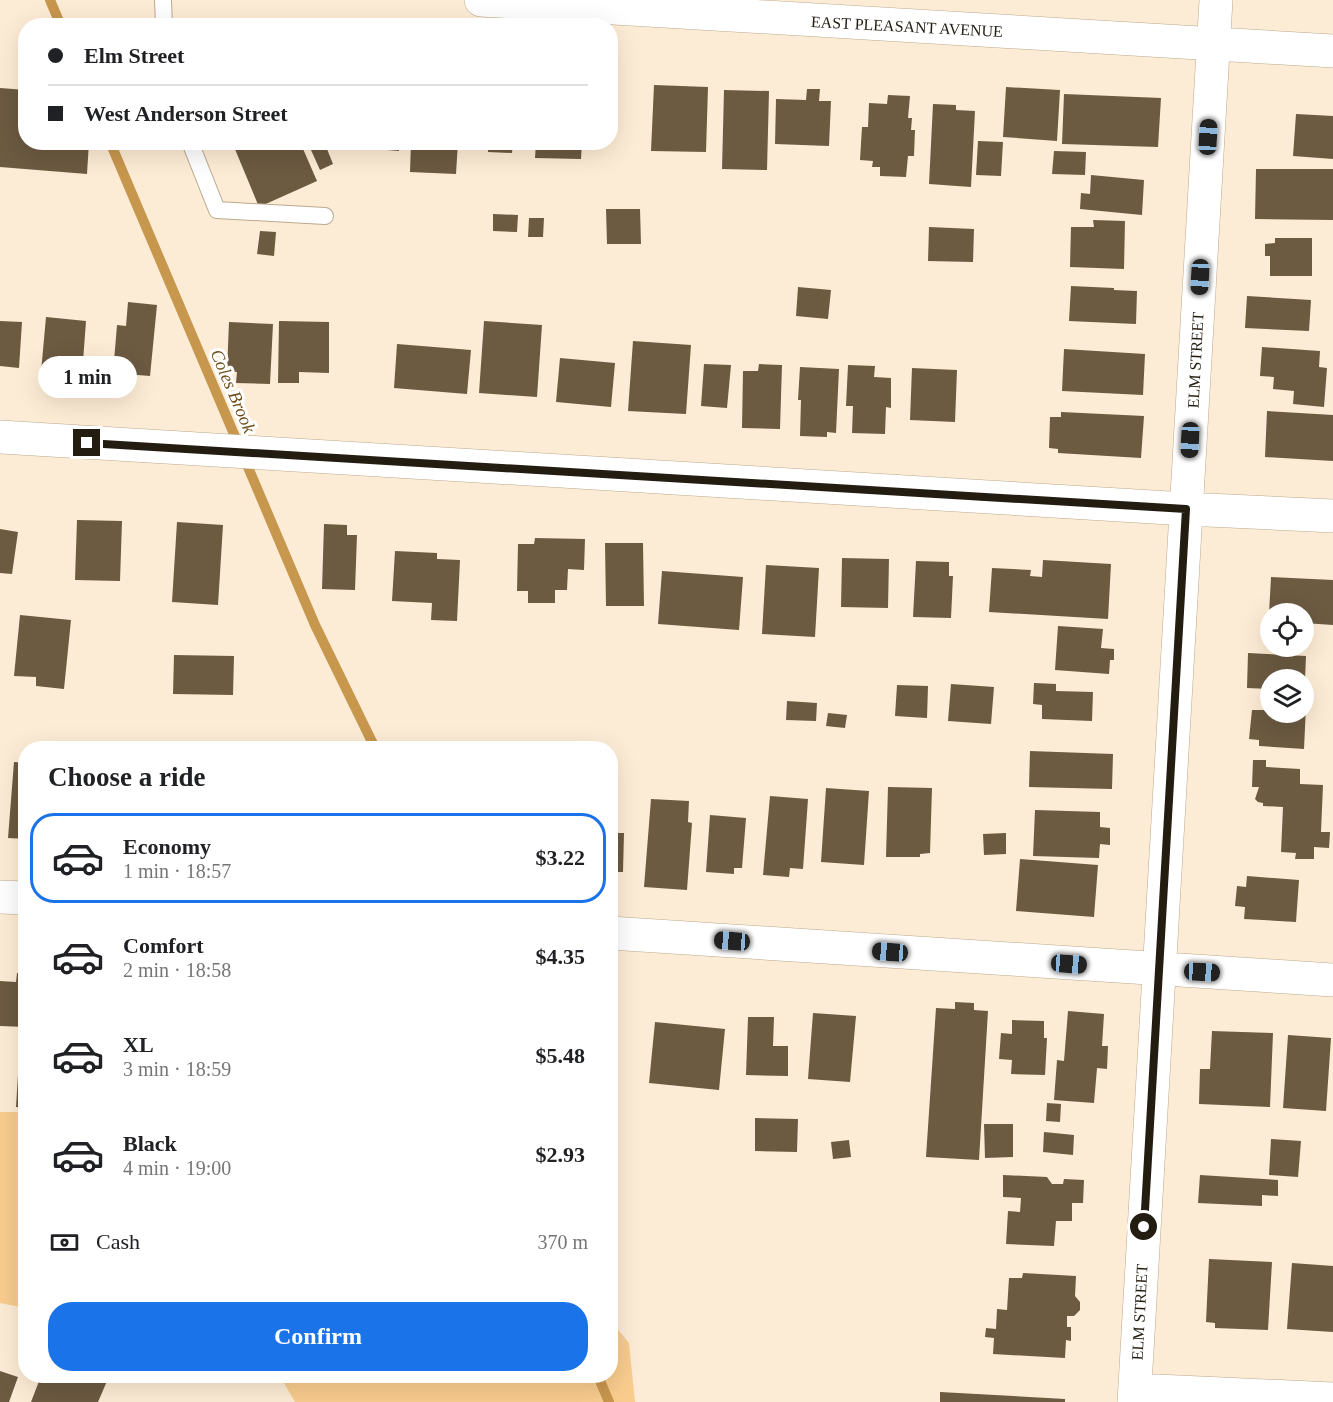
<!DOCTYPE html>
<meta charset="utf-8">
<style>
body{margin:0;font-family:"Times New Roman",serif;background:#f2f2f2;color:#202124;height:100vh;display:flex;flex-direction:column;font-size:22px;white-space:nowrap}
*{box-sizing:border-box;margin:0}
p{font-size:20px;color:#757577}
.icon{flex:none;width:33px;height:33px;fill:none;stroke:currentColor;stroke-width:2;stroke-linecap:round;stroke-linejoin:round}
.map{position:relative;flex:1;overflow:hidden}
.sheet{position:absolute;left:18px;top:741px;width:600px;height:642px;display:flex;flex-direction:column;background:#fff;border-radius:24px;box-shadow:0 6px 24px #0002}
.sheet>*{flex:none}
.guide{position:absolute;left:18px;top:18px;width:600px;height:132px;border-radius:24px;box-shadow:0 6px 24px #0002;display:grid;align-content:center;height:132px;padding:0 30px;background:#fff}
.controls{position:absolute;left:1260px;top:603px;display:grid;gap:12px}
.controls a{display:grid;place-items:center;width:54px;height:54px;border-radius:50%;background:#fff;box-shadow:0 6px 24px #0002;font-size:30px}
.end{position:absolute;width:27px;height:27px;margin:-14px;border:8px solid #231c11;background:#fff;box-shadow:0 0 0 3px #fff}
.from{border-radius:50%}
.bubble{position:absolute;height:42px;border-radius:21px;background:#fff;box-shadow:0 6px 24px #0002;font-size:20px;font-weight:700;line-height:42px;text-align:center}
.car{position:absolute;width:18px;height:36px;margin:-18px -9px;border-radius:8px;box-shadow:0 0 4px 2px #0007;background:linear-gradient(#222 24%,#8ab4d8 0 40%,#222 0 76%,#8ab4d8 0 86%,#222 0)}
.guide b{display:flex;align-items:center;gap:21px;height:57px;font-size:22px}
.guide b+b{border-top:2px solid #e0e0e0}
.guide i{width:15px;height:15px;background:#202124}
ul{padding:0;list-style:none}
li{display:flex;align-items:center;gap:18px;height:90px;margin:0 12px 9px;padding:0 18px;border:3px solid transparent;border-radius:24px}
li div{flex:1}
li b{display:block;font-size:22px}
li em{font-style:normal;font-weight:700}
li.current{border-color:#1a73e8}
li>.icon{width:54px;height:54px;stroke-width:1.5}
h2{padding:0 30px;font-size:27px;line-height:72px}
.pay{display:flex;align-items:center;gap:15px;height:66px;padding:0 30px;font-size:22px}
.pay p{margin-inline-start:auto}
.cta{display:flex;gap:12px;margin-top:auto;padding:12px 30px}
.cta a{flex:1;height:69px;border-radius:24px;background:#1a73e8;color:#fff;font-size:24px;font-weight:700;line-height:69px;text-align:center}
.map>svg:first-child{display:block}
.green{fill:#f9cc8e}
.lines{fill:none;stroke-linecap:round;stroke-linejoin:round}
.stream{stroke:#c8974e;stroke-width:10}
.building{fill:#6c5a41}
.service-casing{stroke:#bca88d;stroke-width:18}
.minor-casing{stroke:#bca88d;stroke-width:34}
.service{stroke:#fff;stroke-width:16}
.minor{stroke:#fff;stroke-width:33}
.route{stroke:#231c11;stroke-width:8}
.labels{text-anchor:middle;stroke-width:6;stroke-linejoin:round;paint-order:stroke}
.street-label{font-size:16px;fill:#231c11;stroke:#fff}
.water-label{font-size:18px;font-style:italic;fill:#6e4d16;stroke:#fff}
</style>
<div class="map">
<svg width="1333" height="1402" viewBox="0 0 1333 1402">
<rect width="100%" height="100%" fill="#fdecd5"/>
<!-- green -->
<path class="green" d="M 0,1112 L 25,1112 L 25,1308 L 0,1303 Z
M 611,1321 L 629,1343 L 635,1402 L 295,1402 L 280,1376 L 610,1376 Z"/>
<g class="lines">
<!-- stream -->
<path class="stream" d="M 50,0 L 61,26
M 110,142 L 315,625 L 375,748
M 598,1376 L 609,1402"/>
</g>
<!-- building -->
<path class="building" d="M 654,85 L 708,87 L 706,152 L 651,151 Z
M 1006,87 L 1060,90 L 1057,141 L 1003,137 Z
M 0,88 L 26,90 L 26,142 L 89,142 L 87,174 L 0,167 Z
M 807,89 L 820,89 L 819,101 L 831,101 L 829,146 L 775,144 L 776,99 L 806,100 Z
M 724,90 L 769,91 L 767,170 L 722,169 Z
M 1064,94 L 1161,98 L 1158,147 L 1062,144 Z
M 888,95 L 910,96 L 908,118 L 912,118 L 911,130 L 915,130 L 914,156 L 908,156 L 906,177 L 880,176 L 880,167 L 872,167 L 873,161 L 860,160 L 862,127 L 868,127 L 869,103 L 887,104 Z
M 933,104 L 956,105 L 956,110 L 975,111 L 971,187 L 929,184 Z
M 1296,114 L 1333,116 L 1333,159 L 1293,156 Z
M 978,141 L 1003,142 L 1001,176 L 976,175 Z
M 232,142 L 300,142 L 317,181 L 259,207 Z
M 351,142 L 399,142 L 399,151 L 351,147 Z
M 411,142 L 458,142 L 456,174 L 410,172 Z
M 488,142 L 513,142 L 512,153 L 488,152 Z
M 536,142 L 582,142 L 581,159 L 535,158 Z
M 325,144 L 333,164 L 320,170 L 311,150 Z
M 1054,151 L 1086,152 L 1085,175 L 1052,174 Z
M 1256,169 L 1333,169 L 1333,220 L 1255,219 Z
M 1091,175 L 1144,180 L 1142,215 L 1080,209 L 1081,193 L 1090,194 Z
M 606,209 L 640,209 L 641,244 L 607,244 Z
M 493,214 L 518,215 L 517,232 L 493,231 Z
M 529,218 L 544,218 L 543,237 L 528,237 Z
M 1093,220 L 1125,221 L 1124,269 L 1070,267 L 1071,227 L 1094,227 Z
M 929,227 L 974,229 L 973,262 L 928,261 Z
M 260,231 L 276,232 L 274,256 L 257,254 Z
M 1275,238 L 1312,238 L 1312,276 L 1270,276 L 1270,256 L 1265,256 L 1265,244 L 1275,243 Z
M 1071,286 L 1114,288 L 1114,290 L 1137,291 L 1136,324 L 1069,321 Z
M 798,287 L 831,290 L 828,319 L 796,316 Z
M 1247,296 L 1311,300 L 1309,331 L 1245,328 Z
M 128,302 L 157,305 L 150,376 L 113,373 L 117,325 L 126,326 Z
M 46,317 L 86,321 L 82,375 L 41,372 Z
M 0,321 L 22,322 L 19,368 L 0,366 Z
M 279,321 L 329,322 L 329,373 L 299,372 L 299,383 L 278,383 Z
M 484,321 L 542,325 L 537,397 L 479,393 Z
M 229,322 L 273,324 L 270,384 L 236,383 L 237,372 L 227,371 Z
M 633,341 L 691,345 L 686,414 L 628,411 Z
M 397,344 L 471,350 L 467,394 L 394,388 Z
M 1262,347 L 1320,351 L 1319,367 L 1327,368 L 1324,407 L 1293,404 L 1294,391 L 1273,389 L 1274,377 L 1260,376 Z
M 1064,349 L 1145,354 L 1143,395 L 1062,391 Z
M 560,358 L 615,363 L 611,407 L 556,402 Z
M 704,364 L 731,365 L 727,408 L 701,406 Z
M 759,364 L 782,365 L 780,429 L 742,428 L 743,371 L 758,371 Z
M 848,365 L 875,366 L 874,377 L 891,378 L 891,408 L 886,407 L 885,434 L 852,433 L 853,406 L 846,406 Z
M 800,367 L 839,369 L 836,433 L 827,432 L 827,437 L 800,436 L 801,400 L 798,400 Z
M 912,368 L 957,370 L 955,422 L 910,420 Z
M 1267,411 L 1333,415 L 1333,461 L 1265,457 Z
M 1061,412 L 1144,416 L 1141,458 L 1058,453 L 1058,449 L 1049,448 L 1050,417 L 1061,417 Z
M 77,520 L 122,521 L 120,581 L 75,580 Z
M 177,522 L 223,525 L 218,605 L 172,602 Z
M 324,524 L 347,525 L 347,535 L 357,535 L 355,590 L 322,589 Z
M 0,529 L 18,532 L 12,574 L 0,573 Z
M 535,538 L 585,539 L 584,570 L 568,569 L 567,590 L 555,590 L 555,603 L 528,603 L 528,591 L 517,591 L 518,544 L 534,544 Z
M 605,543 L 643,543 L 644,606 L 606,606 Z
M 395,551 L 437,553 L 437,559 L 460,560 L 457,621 L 431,620 L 432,603 L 392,601 Z
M 842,558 L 889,559 L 888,608 L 841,607 Z
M 1043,560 L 1111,564 L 1108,619 L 989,612 L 992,568 L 1031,570 L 1030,576 L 1042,577 Z
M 916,561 L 949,562 L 949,576 L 953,576 L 951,618 L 913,617 Z
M 766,565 L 819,568 L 815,637 L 762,634 Z
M 662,571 L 743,577 L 739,630 L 658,624 Z
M 1271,577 L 1333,580 L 1333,625 L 1304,623 L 1304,614 L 1269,614 Z
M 20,615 L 71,620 L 64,689 L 36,686 L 36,677 L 14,676 Z
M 1058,626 L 1103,629 L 1101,648 L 1114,649 L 1114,660 L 1110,660 L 1109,674 L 1055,670 Z
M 1248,653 L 1306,656 L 1305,680 L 1270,680 L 1270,689 L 1247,688 Z
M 174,655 L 234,656 L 233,695 L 173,694 Z
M 1034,683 L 1056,684 L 1056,691 L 1093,692 L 1092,721 L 1042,719 L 1042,705 L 1033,704 Z
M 951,684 L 994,687 L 991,724 L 948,721 Z
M 897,685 L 928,686 L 927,718 L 895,716 Z
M 787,701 L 817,703 L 816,721 L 786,720 Z
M 1264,703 L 1270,703 L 1270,712 L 1304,712 L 1304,705 L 1306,706 L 1304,749 L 1259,746 L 1259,740 L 1249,739 L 1252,710 L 1264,710 Z
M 828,713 L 847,715 L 845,728 L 826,726 Z
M 1030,751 L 1113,754 L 1112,789 L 1029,787 Z
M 1253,760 L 1266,760 L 1266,767 L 1300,769 L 1300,784 L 1323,785 L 1321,832 L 1330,832 L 1329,848 L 1314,847 L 1314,859 L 1295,859 L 1296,853 L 1281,852 L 1283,807 L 1263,806 L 1263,803 L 1258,802 L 1255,799 L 1259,787 L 1252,787 Z
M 14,762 L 26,763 L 26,839 L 8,838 Z
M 888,787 L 932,788 L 930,853 L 920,854 L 920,857 L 886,857 Z
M 826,788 L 869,791 L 864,865 L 821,862 Z
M 770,796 L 808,799 L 803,869 L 790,868 L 789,877 L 763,875 Z
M 651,799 L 689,801 L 688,822 L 692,823 L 687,890 L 644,887 Z
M 1035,810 L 1100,812 L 1100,827 L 1110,828 L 1110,845 L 1100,844 L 1099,858 L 1033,856 Z
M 710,815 L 746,818 L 742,868 L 734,868 L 734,874 L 706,872 Z
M 610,833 L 624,833 L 623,872 L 610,872 Z
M 1006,833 L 1006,854 L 984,855 L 983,834 Z
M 1020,859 L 1098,865 L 1094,917 L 1016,911 Z
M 1247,876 L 1299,880 L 1296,922 L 1244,919 L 1245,907 L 1235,906 L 1237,886 L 1246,887 Z
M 17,973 L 26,973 L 26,1027 L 0,1026 L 0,981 L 16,982 Z
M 955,1002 L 974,1003 L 974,1010 L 988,1011 L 979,1160 L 926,1157 L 936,1008 L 955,1009 Z
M 1068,1011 L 1104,1014 L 1102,1046 L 1108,1046 L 1107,1069 L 1097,1068 L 1094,1103 L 1054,1100 L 1057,1060 L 1064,1061 Z
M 813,1013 L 856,1016 L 850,1082 L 808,1079 Z
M 748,1017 L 774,1017 L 773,1046 L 788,1046 L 788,1076 L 746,1075 Z
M 1012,1020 L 1044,1021 L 1044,1038 L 1047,1038 L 1045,1075 L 1011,1074 L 1012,1060 L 999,1059 L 1001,1033 L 1012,1034 Z
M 655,1022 L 725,1029 L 719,1090 L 649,1083 Z
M 1212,1031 L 1273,1033 L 1270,1107 L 1199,1104 L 1200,1069 L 1210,1069 Z
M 1288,1035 L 1331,1038 L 1326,1111 L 1283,1108 Z
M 18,1075 L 26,1076 L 26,1108 L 16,1107 Z
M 1047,1103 L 1061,1104 L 1060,1122 L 1046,1121 Z
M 755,1118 L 798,1119 L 797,1152 L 755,1151 Z
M 984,1124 L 1013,1124 L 1013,1157 L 985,1158 Z
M 1044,1132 L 1074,1135 L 1073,1155 L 1043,1152 Z
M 1271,1139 L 1301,1141 L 1298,1177 L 1269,1175 Z
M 849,1140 L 851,1157 L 833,1159 L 831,1142 Z
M 1003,1175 L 1047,1177 L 1052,1184 L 1063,1184 L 1064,1179 L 1084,1180 L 1083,1203 L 1072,1203 L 1072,1221 L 1056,1221 L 1054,1246 L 1006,1244 L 1008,1211 L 1020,1212 L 1021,1198 L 1003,1197 Z
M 1200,1175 L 1278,1180 L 1278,1196 L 1262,1195 L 1262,1206 L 1198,1203 Z
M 1209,1259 L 1272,1262 L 1268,1330 L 1215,1328 L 1215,1323 L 1206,1322 Z
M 1292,1263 L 1333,1266 L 1333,1332 L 1287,1329 Z
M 1023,1273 L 1076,1276 L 1075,1296 L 1080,1302 L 1080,1310 L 1074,1316 L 1067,1316 L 1067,1327 L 1071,1327 L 1071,1341 L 1066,1340 L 1065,1358 L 993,1354 L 994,1338 L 985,1337 L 986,1328 L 996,1329 L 997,1309 L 1007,1310 L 1009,1278 L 1022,1278 Z
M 0,1371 L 18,1377 L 9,1402 L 0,1402 Z
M 41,1376 L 92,1376 L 107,1381 L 98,1402 L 31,1402 Z
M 940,1392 L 1065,1399 L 1065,1402 L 940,1402 Z"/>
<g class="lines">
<!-- service casing -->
<g class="service-casing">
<path id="service" d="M 163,0 L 164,26
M 190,142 L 217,210 L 325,216"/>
</g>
<!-- minor casing -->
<g class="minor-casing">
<path id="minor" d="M 481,0 L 1333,51
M 0,437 L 1186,509 L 1333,516
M 0,897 L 26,898
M 610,933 L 1333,980
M 1135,1390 L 1333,1399
M 1134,1402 L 1216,0"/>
</g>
<!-- service -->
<use href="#service" class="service"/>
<!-- minor -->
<use href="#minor" class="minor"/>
</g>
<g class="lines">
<!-- route -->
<path class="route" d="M 87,443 L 1186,509 L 1144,1227"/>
</g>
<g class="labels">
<!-- street labels -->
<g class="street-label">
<text transform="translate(907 26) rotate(3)" y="6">EAST PLEASANT AVENUE</text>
<text transform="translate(1195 360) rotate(-87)" y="6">ELM STREET</text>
<text transform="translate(1139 1312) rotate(-87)" y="6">ELM STREET</text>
</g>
<!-- water labels -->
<g class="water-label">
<text transform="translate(233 391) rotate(67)" y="6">Coles Brook</text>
</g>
</g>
</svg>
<div class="controls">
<a><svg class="icon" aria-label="locate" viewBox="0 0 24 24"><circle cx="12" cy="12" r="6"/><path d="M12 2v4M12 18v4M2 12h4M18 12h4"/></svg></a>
<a><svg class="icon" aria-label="layers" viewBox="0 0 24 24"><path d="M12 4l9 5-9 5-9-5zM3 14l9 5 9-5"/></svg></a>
</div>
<i class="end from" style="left:1144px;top:1227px"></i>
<i class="end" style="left:87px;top:443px"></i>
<div class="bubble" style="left:38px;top:356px;width:99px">1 min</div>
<i class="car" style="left:1208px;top:137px;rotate:3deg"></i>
<i class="car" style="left:1200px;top:277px;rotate:183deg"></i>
<i class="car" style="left:1190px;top:440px;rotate:183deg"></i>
<i class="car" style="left:732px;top:941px;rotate:274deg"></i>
<i class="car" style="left:890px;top:952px;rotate:274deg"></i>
<i class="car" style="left:1069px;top:964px;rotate:94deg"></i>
<i class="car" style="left:1202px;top:972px;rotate:93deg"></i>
<div class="guide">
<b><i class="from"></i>Elm Street</b>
<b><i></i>West Anderson Street</b>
</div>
<section class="sheet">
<h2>Choose a ride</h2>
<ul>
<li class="current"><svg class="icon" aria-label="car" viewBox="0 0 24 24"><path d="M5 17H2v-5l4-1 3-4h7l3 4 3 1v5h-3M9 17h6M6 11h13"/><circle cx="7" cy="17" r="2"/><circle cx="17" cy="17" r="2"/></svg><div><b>Economy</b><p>1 min · 18:57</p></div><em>$3.22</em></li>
<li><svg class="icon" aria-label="car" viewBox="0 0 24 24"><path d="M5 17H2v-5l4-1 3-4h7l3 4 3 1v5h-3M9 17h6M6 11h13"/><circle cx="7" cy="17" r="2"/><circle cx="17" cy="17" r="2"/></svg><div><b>Comfort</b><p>2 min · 18:58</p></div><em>$4.35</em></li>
<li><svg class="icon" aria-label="car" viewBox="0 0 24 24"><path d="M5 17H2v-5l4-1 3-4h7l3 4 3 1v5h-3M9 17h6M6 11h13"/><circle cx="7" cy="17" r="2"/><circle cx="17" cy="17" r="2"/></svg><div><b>XL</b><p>3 min · 18:59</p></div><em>$5.48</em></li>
<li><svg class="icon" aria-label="car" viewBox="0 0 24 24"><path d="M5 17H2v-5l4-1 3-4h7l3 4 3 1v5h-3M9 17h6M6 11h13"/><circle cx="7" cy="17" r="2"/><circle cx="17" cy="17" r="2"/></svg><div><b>Black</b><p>4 min · 19:00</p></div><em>$2.93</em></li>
</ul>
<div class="pay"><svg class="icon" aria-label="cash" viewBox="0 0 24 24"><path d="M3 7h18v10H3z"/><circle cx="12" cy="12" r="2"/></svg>Cash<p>370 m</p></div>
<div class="cta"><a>Confirm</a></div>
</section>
</div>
